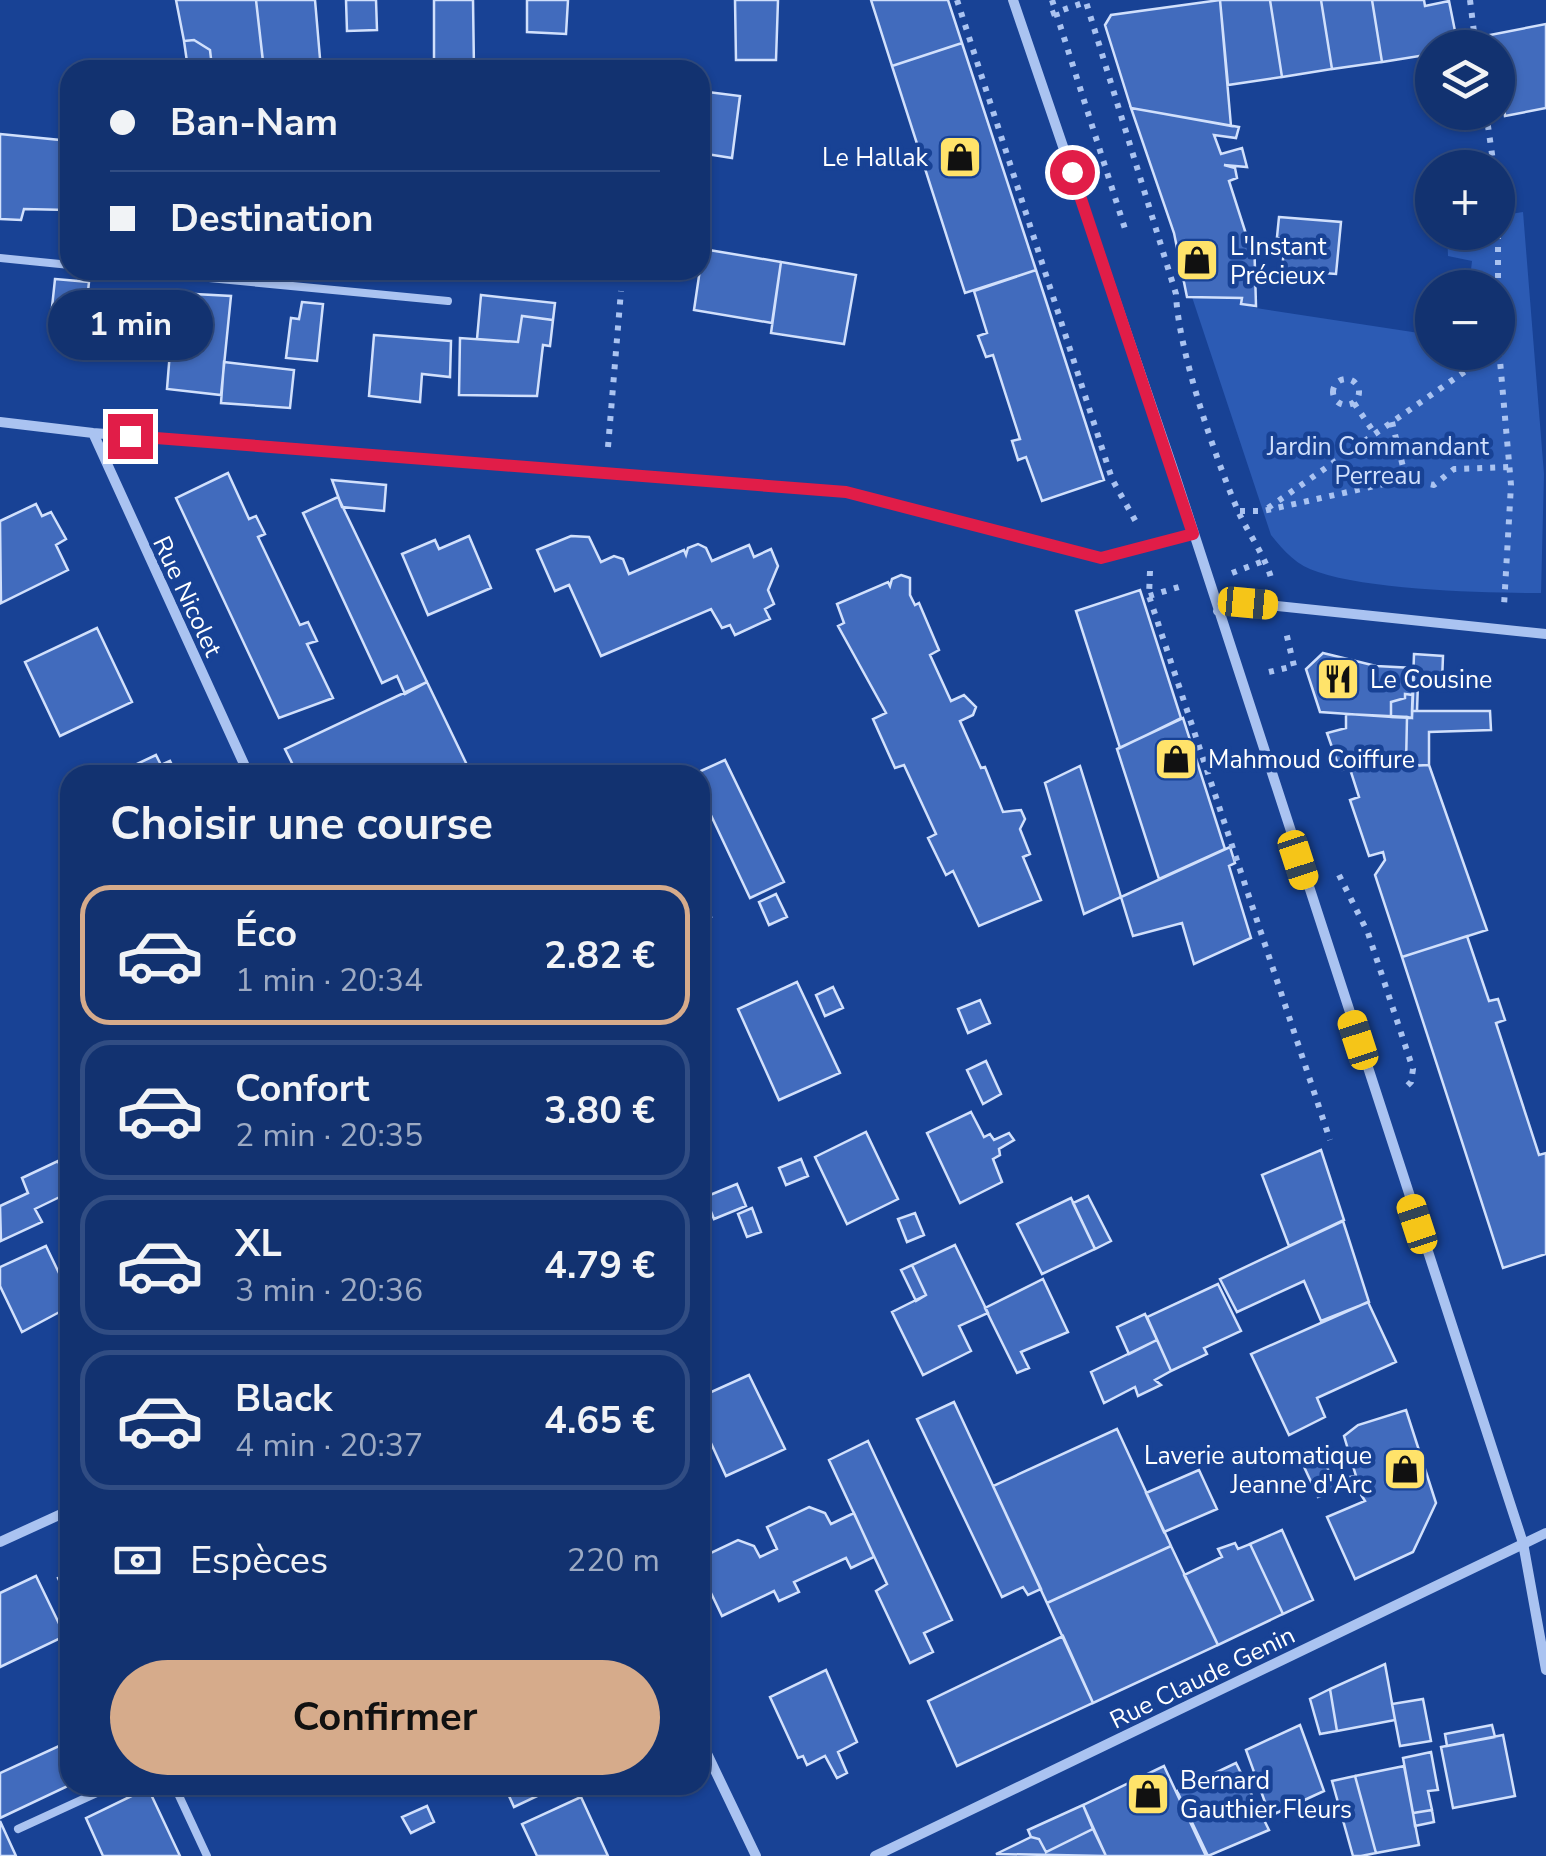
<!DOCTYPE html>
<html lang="fr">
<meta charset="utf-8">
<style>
body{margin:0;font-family:"Nunito Sans",sans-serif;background:#1b3a75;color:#f1f3f6;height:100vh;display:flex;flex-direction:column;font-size:38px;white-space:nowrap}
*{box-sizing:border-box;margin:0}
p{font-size:32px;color:#9caac3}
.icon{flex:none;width:55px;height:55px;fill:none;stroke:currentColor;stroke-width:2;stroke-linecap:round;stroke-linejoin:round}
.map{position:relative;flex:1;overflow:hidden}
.side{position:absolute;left:60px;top:765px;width:650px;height:1030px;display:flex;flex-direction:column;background:#123270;border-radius:30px;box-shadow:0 2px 8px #0004,0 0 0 2px #314d83}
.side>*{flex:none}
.top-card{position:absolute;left:60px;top:60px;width:650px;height:220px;border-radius:30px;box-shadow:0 2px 8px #0004,0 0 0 2px #314d83;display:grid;align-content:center;height:220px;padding:0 50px;background:#123270}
.fabs{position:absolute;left:1415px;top:30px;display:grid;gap:20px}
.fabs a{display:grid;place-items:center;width:100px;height:100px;border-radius:50%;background:#123270;box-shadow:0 2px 8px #0004,0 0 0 2px #314d83;font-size:50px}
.end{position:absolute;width:45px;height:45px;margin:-22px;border:12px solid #e11d48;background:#fff;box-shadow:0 0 0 5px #fff}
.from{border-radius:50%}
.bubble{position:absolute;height:70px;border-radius:35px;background:#123270;box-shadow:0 2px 8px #0004,0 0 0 2px #314d83;font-size:32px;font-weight:700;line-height:70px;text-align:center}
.car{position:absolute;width:30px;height:60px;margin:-30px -15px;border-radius:12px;box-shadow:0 0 8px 2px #0007;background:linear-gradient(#f5c518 24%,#345 0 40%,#f5c518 0 76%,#345 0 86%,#f5c518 0)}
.top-card b{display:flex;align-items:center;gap:35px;height:95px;font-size:38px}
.top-card b+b{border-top:2px solid #314d83}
.top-card i{width:25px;height:25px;background:#f1f3f6}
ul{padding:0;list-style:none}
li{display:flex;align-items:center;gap:30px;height:140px;margin:0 20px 15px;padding:0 30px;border:5px solid #314d83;border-radius:30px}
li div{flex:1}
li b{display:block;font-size:38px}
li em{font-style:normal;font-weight:700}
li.selected{border-color:#d6ab8b}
li>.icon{width:90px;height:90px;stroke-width:1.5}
h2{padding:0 50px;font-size:45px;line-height:120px}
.pay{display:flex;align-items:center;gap:25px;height:110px;padding:0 50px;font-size:38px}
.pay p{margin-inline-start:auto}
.primary-button{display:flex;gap:20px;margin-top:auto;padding:20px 50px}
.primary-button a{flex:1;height:115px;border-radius:60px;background:#d6ab8b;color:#111;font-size:40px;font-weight:700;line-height:115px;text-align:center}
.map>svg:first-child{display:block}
.green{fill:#2c5bb4}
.building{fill:#416bbd;stroke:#d1e0fc;stroke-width:2.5}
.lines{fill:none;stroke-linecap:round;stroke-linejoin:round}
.path{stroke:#aac3f1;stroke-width:6;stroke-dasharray:5 8;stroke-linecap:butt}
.service{stroke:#aac3f1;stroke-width:8}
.minor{stroke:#aac3f1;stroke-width:10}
.route{stroke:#e11d48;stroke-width:12}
.labels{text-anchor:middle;stroke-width:9;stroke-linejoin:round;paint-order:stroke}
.poi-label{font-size:25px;fill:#fff;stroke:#184295;text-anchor:start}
.park-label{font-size:25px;fill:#d1e0fc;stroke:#184295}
.street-label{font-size:25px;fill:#fff;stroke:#184295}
</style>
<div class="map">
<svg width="1546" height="1856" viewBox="0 0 1546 1856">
<rect width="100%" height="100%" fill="#184295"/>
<!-- green -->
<path class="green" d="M 1523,212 L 1544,474 L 1541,593 C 1483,593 1371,590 1318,572 C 1297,566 1284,551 1271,535 L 1192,297 L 1242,298 L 1242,304 L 1256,308 L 1432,335 L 1432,352 L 1498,352 L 1498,288 L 1469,287 L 1472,261 L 1448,256 L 1447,233 L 1498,232 L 1498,216 Z"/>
<!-- building -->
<path class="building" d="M 176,0 L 256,0 L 263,62 L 212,67 L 210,50 L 194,40 L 184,41 Z
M 256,0 L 315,0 L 321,70 L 264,70 Z
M 346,0 L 376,0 L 377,30 L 347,31 Z
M 434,0 L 473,0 L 474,70 L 434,70 Z
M 527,0 L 568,0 L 566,34 L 527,32 Z
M 735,0 L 778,0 L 776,60 L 736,60 Z
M 871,0 L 948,0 L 962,43 L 892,66 Z
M 1220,0 L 1231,126 L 1131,108 L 1105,25 L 1111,15 Z
M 1220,0 L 1270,0 L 1282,77 L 1228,85 Z
M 1270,0 L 1321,0 L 1332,69 L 1282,77 Z
M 1321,0 L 1372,0 L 1382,62 L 1332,69 Z
M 1372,0 L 1424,0 L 1425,6 L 1449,1 L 1457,41 L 1432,46 L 1432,54 L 1382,62 Z
M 1546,24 L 1546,108 L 1505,116 L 1498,48 L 1493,48 L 1490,35 Z
M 194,40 L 210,50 L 212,67 L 188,69 L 184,41 Z
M 962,43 L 1036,270 L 965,293 L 892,66 Z
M 700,91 L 740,96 L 732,158 L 700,153 Z
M 1131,108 L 1239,127 L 1236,138 L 1214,135 L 1221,154 L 1242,148 L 1247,167 L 1224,165 L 1235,168 L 1237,178 L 1229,181 L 1246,234 L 1254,235 L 1256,306 L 1241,304 L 1242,298 L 1187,297 L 1174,233 Z
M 0,134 L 70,141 L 68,210 L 24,209 L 21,220 L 0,219 Z
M 1279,217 L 1341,222 L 1336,274 L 1282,270 L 1285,239 L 1277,237 Z
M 703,249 L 781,262 L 772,323 L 694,310 Z
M 781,262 L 856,275 L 844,344 L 771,333 Z
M 1036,270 L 1104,480 L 1042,501 L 1026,457 L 1018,460 L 1012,441 L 1020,439 L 993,355 L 986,357 L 978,336 L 987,333 L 974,291 Z
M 55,279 L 89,282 L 84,329 L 50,326 Z
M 139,291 L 231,296 L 221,395 L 167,389 L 171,339 L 133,335 Z
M 481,295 L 555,303 L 553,320 L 522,316 L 518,342 L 477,339 Z
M 302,302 L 323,304 L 317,361 L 286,358 L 291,318 L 299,319 Z
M 522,316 L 553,320 L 550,346 L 543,345 L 537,396 L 459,395 L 460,338 L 518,342 Z
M 374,335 L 451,341 L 450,377 L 422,374 L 420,402 L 369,396 Z
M 224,362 L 294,370 L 290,408 L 221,403 Z
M 228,473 L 249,519 L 256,516 L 265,534 L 258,537 L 300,625 L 308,622 L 317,641 L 307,644 L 333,698 L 279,718 L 176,498 Z
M 332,480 L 386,485 L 384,511 L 342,507 Z
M 338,497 L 427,682 L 405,694 L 397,676 L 382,683 L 303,513 Z
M 36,504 L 42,516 L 51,512 L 66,539 L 56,545 L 68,570 L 1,603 L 0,521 Z
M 469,536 L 491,588 L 428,615 L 402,554 L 435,540 L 439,549 Z
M 571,536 L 589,537 L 601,562 L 614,556 L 623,559 L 629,574 L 684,550 L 686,555 L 688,548 L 698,544 L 706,548 L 712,561 L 749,545 L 754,557 L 771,549 L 778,566 L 768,590 L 774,604 L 765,609 L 770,619 L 735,635 L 730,625 L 722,628 L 711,609 L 601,656 L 569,585 L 555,591 L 537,550 Z
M 901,575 L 910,578 L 910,595 L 915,605 L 919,603 L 939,650 L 930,655 L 951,701 L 964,695 L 976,707 L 973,715 L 960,721 L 981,768 L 985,767 L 1003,812 L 1021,810 L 1025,819 L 1020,829 L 1030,854 L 1023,857 L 1041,900 L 979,926 L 953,871 L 946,875 L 928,838 L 936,834 L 904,765 L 895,768 L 873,719 L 886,713 L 838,626 L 844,623 L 837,604 L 888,582 L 890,586 L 892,579 Z
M 1140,590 L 1181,718 L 1120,748 L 1076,611 Z
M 97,628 L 132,702 L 60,736 L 25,662 Z
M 1323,653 L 1376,666 L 1414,668 L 1413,695 L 1405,694 L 1405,698 L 1391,702 L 1391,717 L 1320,712 L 1306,669 Z
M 1414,654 L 1443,656 L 1442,682 L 1418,683 L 1417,711 L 1412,711 Z
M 427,682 L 467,765 L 446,775 L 298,775 L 285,749 Z
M 1405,694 L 1413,695 L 1412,718 L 1391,717 L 1391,702 L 1405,698 Z
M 1412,711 L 1490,711 L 1491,730 L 1429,732 L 1429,765 L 1406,766 L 1407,717 L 1412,718 Z
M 1346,714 L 1407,717 L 1406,766 L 1340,770 L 1327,733 L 1346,728 Z
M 1183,718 L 1225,849 L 1159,879 L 1117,749 Z
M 156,755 L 161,765 L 170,761 L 177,775 L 124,775 L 122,771 Z
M 725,760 L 784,882 L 750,898 L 700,792 L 700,775 L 692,775 Z
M 1429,765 L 1487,930 L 1402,957 L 1375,875 L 1385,860 L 1383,852 L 1369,856 L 1350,800 L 1359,797 L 1350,769 Z
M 1080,766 L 1121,897 L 1084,914 L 1045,783 Z
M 1230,847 L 1235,863 L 1229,866 L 1251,938 L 1194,964 L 1182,923 L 1133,936 L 1121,897 Z
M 700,893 L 711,917 L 700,922 Z
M 776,894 L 787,917 L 769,925 L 759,902 Z
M 1467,936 L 1489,1001 L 1498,999 L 1505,1020 L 1496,1023 L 1539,1155 L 1546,1153 L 1546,1254 L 1503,1268 L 1402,957 Z
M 797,982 L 840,1073 L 779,1100 L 738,1009 Z
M 833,987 L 843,1008 L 825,1016 L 816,995 Z
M 980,1000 L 990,1023 L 968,1033 L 958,1009 Z
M 986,1061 L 1001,1094 L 983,1104 L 967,1070 Z
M 971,1112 L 984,1137 L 990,1134 L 994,1140 L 1009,1133 L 1014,1140 L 999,1149 L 1000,1155 L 993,1159 L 1002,1182 L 960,1203 L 927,1133 Z
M 866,1132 L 898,1199 L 847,1224 L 815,1157 Z
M 1321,1150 L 1344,1220 L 1289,1246 L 1262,1175 Z
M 801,1159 L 808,1176 L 786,1185 L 779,1168 Z
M 58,1161 L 70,1192 L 35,1209 L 42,1222 L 1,1241 L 0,1206 L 28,1193 L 22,1178 Z
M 737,1184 L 746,1206 L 714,1219 L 705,1197 Z
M 1088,1196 L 1111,1241 L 1095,1249 L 1073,1203 Z
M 1071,1198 L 1095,1249 L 1042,1274 L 1017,1224 Z
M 752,1208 L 761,1232 L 747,1237 L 738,1214 Z
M 915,1213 L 924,1235 L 907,1242 L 898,1219 Z
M 1343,1221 L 1369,1302 L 1321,1321 L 1304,1281 L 1237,1312 L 1220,1279 Z
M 955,1245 L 988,1313 L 959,1326 L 971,1351 L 923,1375 L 892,1312 L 926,1295 L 912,1265 Z
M 46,1246 L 70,1296 L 70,1312 L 67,1308 L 22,1332 L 0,1286 L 0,1267 Z
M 912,1265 L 926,1295 L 916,1301 L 901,1270 Z
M 1043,1279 L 1068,1332 L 1021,1352 L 1029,1368 L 1017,1373 L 985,1308 Z
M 1218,1284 L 1241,1331 L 1204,1348 L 1207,1354 L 1171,1371 L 1147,1317 Z
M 1368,1302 L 1396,1362 L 1317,1398 L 1325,1417 L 1289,1435 L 1251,1354 Z
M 1145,1314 L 1157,1340 L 1129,1354 L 1117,1327 Z
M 1157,1340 L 1171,1371 L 1155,1380 L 1161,1385 L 1138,1396 L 1135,1387 L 1104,1403 L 1091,1372 Z
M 749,1375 L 785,1449 L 726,1476 L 710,1441 L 702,1445 L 700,1442 L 700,1397 Z
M 954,1402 L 1041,1589 L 1028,1595 L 1023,1587 L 1002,1597 L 917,1419 Z
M 1406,1410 L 1436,1503 L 1413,1552 L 1355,1579 L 1327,1517 L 1365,1501 L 1350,1477 L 1356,1476 L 1344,1436 L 1358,1425 Z
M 1117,1429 L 1171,1546 L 1047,1603 L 993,1486 Z
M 868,1441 L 952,1620 L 924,1633 L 933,1652 L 910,1663 L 876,1591 L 887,1584 L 829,1460 Z
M 1327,1445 L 1330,1457 L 1324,1459 L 1336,1490 L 1318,1497 L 1300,1458 Z
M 1199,1470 L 1217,1509 L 1164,1532 L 1146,1493 Z
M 809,1507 L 825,1513 L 831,1524 L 854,1513 L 874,1557 L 851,1568 L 846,1558 L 794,1582 L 799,1592 L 779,1601 L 774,1591 L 722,1616 L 700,1570 L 700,1558 L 738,1540 L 754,1546 L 760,1557 L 777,1549 L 767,1527 Z
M 1282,1530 L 1313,1600 L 1283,1614 L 1250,1544 Z
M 1235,1543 L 1238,1549 L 1250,1544 L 1283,1614 L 1218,1645 L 1184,1575 L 1222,1557 L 1218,1549 Z
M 1171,1546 L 1218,1645 L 1093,1703 L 1047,1603 Z
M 70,1572 L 70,1603 L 58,1578 Z
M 36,1576 L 65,1636 L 0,1667 L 0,1593 Z
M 1063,1636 L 1093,1703 L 957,1766 L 928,1701 Z
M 1385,1664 L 1395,1720 L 1337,1731 L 1330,1689 Z
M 826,1670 L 857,1742 L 838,1752 L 847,1773 L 837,1778 L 825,1756 L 807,1765 L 803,1756 L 798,1758 L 770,1697 Z
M 1330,1689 L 1337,1731 L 1320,1734 L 1310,1699 Z
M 1423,1699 L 1431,1741 L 1400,1746 L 1392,1704 Z
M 1300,1725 L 1324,1791 L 1270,1816 L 1246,1750 Z
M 1492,1725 L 1495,1737 L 1447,1746 L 1445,1734 Z
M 1503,1735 L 1515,1796 L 1453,1808 L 1441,1747 Z
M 70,1741 L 70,1785 L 0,1818 L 0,1773 Z
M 1431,1752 L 1438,1790 L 1428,1791 L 1432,1810 L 1413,1813 L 1403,1758 Z
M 1236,1763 L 1269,1830 L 1208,1856 L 1177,1791 Z
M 1164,1766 L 1206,1856 L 1106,1856 L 1083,1805 Z
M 1404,1766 L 1419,1845 L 1376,1853 L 1355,1776 Z
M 1355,1776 L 1376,1853 L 1361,1856 L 1353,1856 L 1332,1781 Z
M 504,1785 L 545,1785 L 548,1791 L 514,1807 Z
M 148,1788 L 180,1856 L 103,1856 L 86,1818 Z
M 581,1797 L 608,1856 L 537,1856 L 522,1824 Z
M 1083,1805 L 1093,1829 L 1046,1852 L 1039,1839 L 1031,1837 L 1028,1830 Z
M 427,1806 L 434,1822 L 411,1833 L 402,1817 Z
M 1432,1810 L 1434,1822 L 1415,1826 L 1413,1813 Z
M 0,1821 L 16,1856 L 0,1856 Z
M 1093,1829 L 1106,1856 L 996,1854 L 1031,1837 L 1039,1839 L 1046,1852 Z"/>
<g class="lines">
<!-- path -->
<path class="path" d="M 957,0 L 1112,479 L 1136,522
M 1052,0 L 1126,232
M 1470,0 L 1476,48
M 1051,14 L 1086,2 L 1176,294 C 1178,350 1215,457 1238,511 C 1249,535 1265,555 1272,581
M 1486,112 L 1494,168
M 1498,195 L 1498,304
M 1498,338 L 1511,485 L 1504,606
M1333 392a13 13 0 1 1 26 0a13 13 0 1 1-26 0Z
M 1354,403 L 1375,434
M 1392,422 L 1406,479
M 608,447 L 621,291
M 1268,508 L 1493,352
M 1240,511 L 1263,511 L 1406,479 L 1434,485 L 1454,469 L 1510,467
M 1150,571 L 1149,596 L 1330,1140
M 1232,573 L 1266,560
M 1149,596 L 1182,586
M 1269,672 L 1294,666 L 1286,632
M 1339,875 L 1368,933 L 1413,1069 L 1411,1082 L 1403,1090"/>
<!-- service -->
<path class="service" d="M 0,258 L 70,265
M 125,270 L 448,301
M 174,1785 L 207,1856
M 18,1829 L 114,1785"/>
<!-- minor -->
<path class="minor" d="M 1013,0 L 1172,466 L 1523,1543 L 1546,1670
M 0,422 L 93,433 L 846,492 L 1101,558 L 1193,534
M 93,433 L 249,775
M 1218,611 L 1248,603 L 1546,634
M 0,1542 L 70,1510
M 700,1739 L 756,1856
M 875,1856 L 1546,1533"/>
</g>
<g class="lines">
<!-- route -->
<path class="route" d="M 130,436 L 846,492 L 1101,558 L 1193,534 L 1072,172"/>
</g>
<!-- icons -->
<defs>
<g id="shop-square" transform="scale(2.25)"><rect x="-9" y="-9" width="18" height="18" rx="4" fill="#ffe36a" stroke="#184295"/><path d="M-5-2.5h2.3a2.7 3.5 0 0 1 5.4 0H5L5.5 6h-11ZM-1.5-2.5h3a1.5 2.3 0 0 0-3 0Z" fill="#111"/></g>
<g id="restaurant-square" transform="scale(2.25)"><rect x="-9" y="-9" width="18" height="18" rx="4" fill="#ffe36a" stroke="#184295"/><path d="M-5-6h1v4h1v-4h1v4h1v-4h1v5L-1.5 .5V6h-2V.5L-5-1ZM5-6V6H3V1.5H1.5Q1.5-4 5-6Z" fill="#111"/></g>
</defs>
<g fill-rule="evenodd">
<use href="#shop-square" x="960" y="157"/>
<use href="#shop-square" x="1197" y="260"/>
<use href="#restaurant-square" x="1338" y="679"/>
<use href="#shop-square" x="1176" y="759"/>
<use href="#shop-square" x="1405" y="1469"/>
<use href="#shop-square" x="1148" y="1794"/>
</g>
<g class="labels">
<!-- poi labels -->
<g class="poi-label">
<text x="928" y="166" text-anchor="end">Le Hallak</text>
<text x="1230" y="255">L'Instant<tspan x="1230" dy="29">Précieux</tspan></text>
<text x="1370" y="688">Le Cousine</text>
<text x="1208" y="768">Mahmoud Coiffure</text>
<text x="1372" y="1464" text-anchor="end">Laverie automatique<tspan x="1372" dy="29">Jeanne d'Arc</tspan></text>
<text x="1180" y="1789">Bernard<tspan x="1180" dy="29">Gauthier Fleurs</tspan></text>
</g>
<!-- park labels -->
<g class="park-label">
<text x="1378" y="455">Jardin Commandant<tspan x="1378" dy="29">Perreau</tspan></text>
</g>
<!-- street labels -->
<g class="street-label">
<text transform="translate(188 596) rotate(65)" y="9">Rue Nicolet</text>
<text transform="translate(1202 1677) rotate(-26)" y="9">Rue Claude Genin</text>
</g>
</g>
</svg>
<div class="fabs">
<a><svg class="icon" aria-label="layers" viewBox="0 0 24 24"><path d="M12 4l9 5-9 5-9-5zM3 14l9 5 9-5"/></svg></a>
<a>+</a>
<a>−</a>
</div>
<i class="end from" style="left:1072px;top:172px"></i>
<i class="end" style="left:130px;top:436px"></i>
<div class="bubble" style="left:48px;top:290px;width:165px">1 min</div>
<i class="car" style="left:1248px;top:603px;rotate:95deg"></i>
<i class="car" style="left:1298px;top:860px;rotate:162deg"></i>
<i class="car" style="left:1358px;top:1040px;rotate:342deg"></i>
<i class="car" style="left:1417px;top:1224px;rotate:342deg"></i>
<div class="top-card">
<b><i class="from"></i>Ban-Nam</b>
<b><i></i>Destination</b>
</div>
<section class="side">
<h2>Choisir une course</h2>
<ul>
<li class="selected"><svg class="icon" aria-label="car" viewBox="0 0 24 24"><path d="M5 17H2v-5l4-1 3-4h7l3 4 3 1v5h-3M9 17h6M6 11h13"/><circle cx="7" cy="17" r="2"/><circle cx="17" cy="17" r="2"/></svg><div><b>Éco</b><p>1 min · 20:34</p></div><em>2.82 €</em></li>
<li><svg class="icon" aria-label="car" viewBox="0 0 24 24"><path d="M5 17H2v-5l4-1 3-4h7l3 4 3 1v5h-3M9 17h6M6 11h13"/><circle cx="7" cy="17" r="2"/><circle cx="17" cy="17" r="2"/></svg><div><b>Confort</b><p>2 min · 20:35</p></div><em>3.80 €</em></li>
<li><svg class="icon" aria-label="car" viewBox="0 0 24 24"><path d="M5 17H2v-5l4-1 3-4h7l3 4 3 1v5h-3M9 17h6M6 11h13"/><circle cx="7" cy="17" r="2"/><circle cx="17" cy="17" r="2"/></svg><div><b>XL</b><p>3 min · 20:36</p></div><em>4.79 €</em></li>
<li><svg class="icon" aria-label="car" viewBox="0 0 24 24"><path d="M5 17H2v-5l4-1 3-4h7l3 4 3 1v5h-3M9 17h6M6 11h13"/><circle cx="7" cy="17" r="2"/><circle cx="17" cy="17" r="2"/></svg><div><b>Black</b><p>4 min · 20:37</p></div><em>4.65 €</em></li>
</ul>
<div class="pay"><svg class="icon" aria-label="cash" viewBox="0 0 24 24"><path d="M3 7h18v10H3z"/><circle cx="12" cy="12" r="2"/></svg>Espèces<p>220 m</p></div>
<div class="primary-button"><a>Confirmer</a></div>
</section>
</div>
